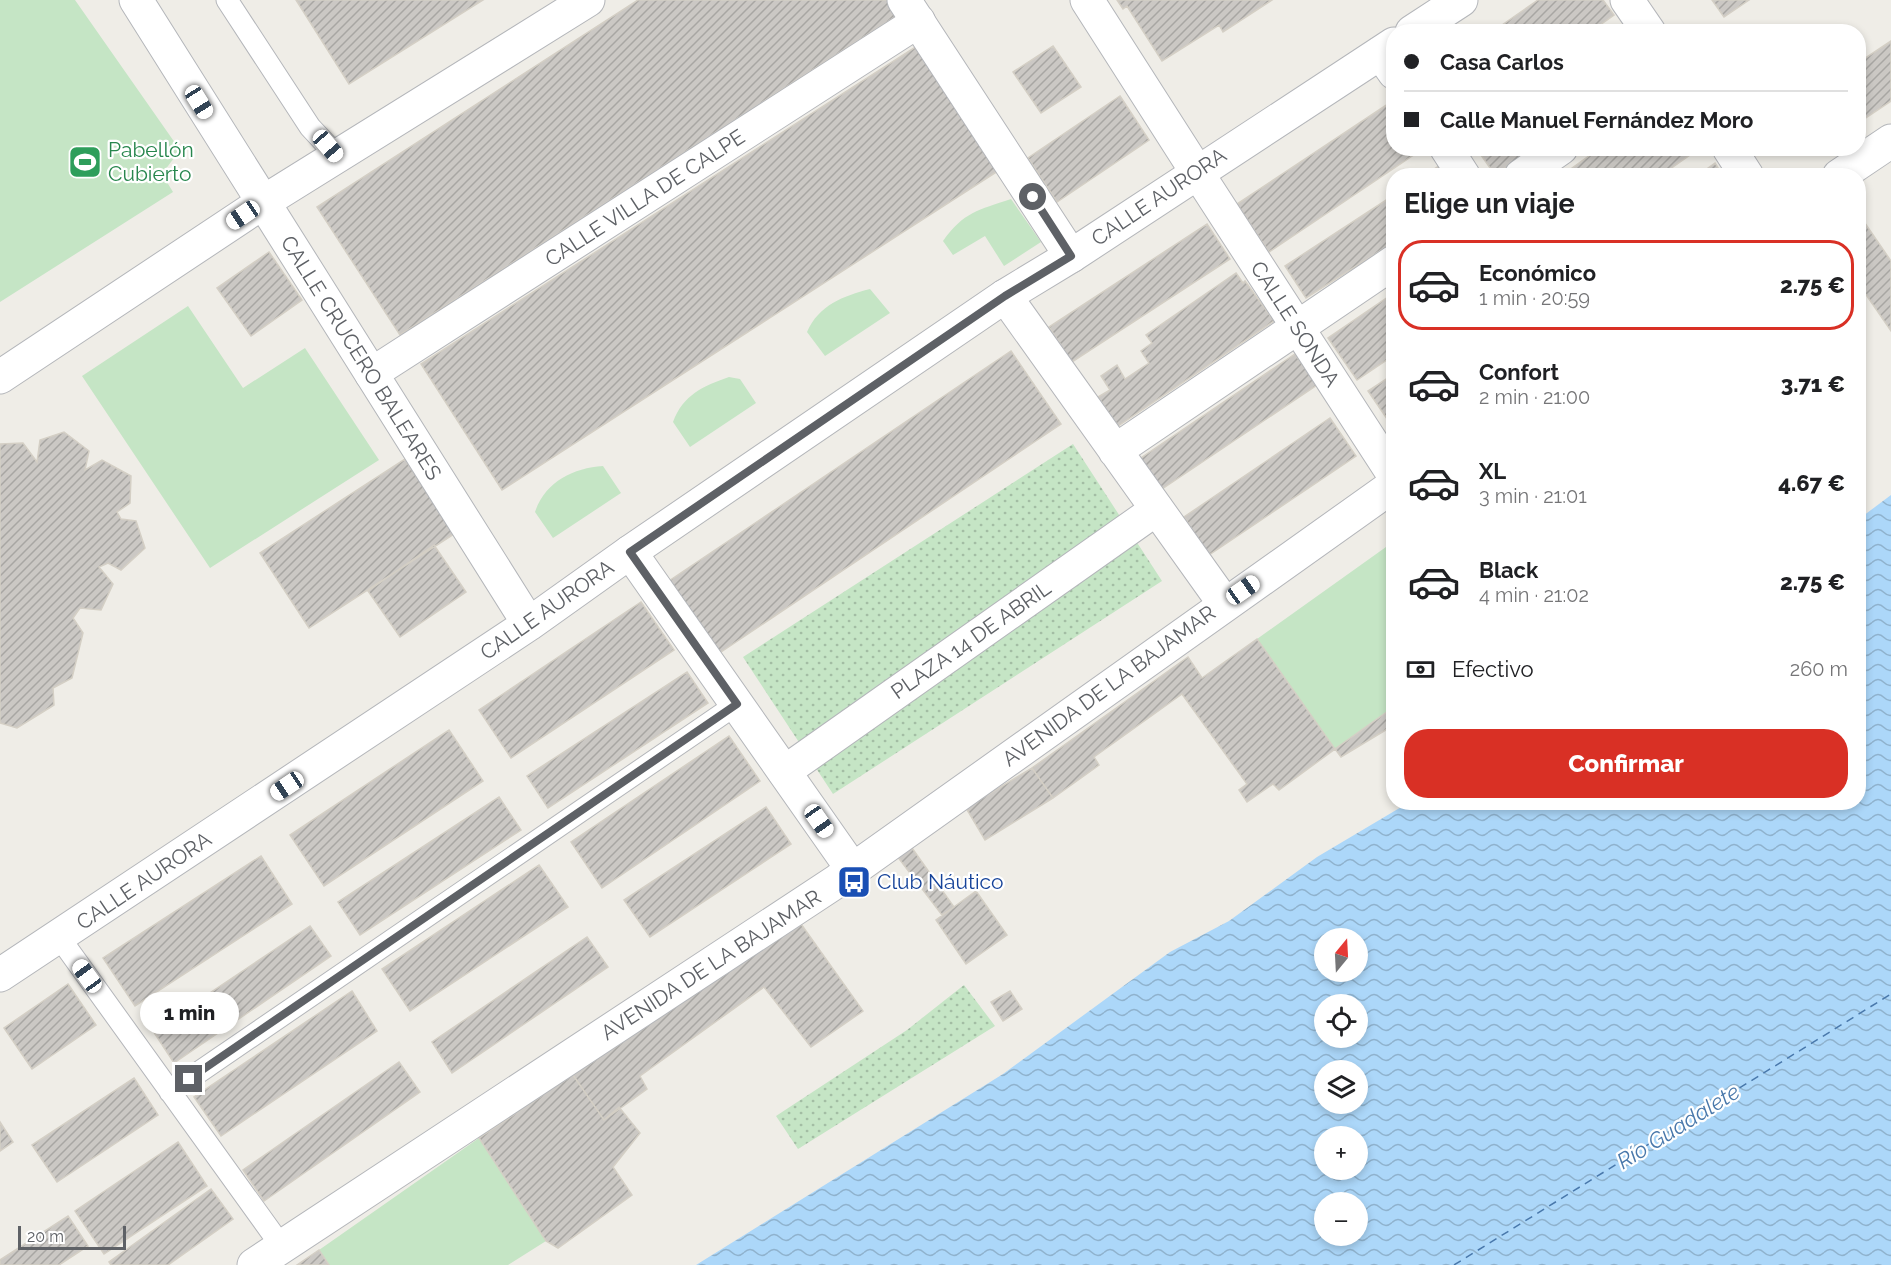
<!DOCTYPE html>
<html lang="es">
<meta charset="utf-8">
<style>
body{margin:0;font-family:Raleway,sans-serif;background:#f2f2f2;color:#202124;height:100vh;display:flex;flex-direction:column;font-size:22px;white-space:nowrap}
*{box-sizing:border-box;margin:0}
p{font-size:20px;color:#757577}
.icon{flex:none;width:33px;height:33px;fill:none;stroke:currentColor;stroke-width:2;stroke-linecap:round;stroke-linejoin:round}
.map{position:relative;flex:1;overflow:hidden}
.drawer{position:absolute;left:1386px;top:168px;width:480px;height:642px;display:flex;flex-direction:column;background:#fff;border-radius:24px;box-shadow:0 3px 9px #0003}
.drawer>*{flex:none}
.top-card{position:absolute;left:1386px;top:24px;width:480px;height:132px;border-radius:24px;box-shadow:0 3px 9px #0003;display:grid;align-content:center;height:132px;padding:0 18px;background:#fff}
.needle{width:39px;rotate:18deg}
.tools{position:absolute;left:1314px;top:928px;display:grid;gap:12px}
.tools a{display:grid;place-items:center;width:54px;height:54px;border-radius:50%;background:#fff;box-shadow:0 3px 9px #0003;font-size:30px}
.scale{position:absolute;left:18px;bottom:15px;width:108px;box-sizing:border-box;padding-left:6px;border:3px solid #5e6166;border-top:0;font-size:16px;line-height:21px;white-space:nowrap;color:#5e6166;-webkit-text-stroke:4px #fff;paint-order:stroke}
.end{position:absolute;width:27px;height:27px;margin:-14px;border:8px solid #5e6166;background:#fff;box-shadow:0 0 0 3px #fff}
.from{border-radius:50%}
.bubble{position:absolute;height:42px;border-radius:21px;background:#fff;box-shadow:0 3px 9px #0003;font-size:20px;font-weight:800;line-height:42px;text-align:center}
.car{position:absolute;width:18px;height:36px;margin:-18px -9px;border-radius:8px;box-shadow:0 0 4px 2px #0007;background:linear-gradient(#fff 24%,#345 0 40%,#fff 0 76%,#345 0 86%,#fff 0)}
.top-card b{display:flex;align-items:center;gap:21px;height:57px;font-size:22px}
.top-card b+b{border-top:2px solid #e0e0e0}
.top-card i{width:15px;height:15px;background:#202124}
ul{padding:0;list-style:none}
li{display:flex;align-items:center;gap:18px;height:90px;margin:0 12px 9px;padding:0 6px;border:3px solid transparent;border-radius:24px}
li div{flex:1}
li b{display:block;font-size:22px}
li em{font-style:normal;font-weight:800}
li.current{border-color:#d93025}
li>.icon{width:54px;height:54px;stroke-width:1.5}
h2{padding:0 18px;font-size:27px;line-height:72px}
.pay{display:flex;align-items:center;gap:15px;height:66px;padding:0 18px;font-size:22px}
.pay p{margin-inline-start:auto}
.action{display:flex;gap:12px;margin-top:auto;padding:12px 18px}
.action a{flex:1;height:69px;border-radius:24px;background:#d93025;color:#fff;font-size:24px;font-weight:800;line-height:69px;text-align:center}
.map>svg:first-child{display:block}
.grass{fill:#c5e5c5}
.park{fill:url(#park-dots)}
.water{fill:url(#water-waves);fill-rule:evenodd}
.lines{fill:none;stroke-linecap:round;stroke-linejoin:round}
.ferry{stroke:#4978ab;stroke-width:1.5;stroke-dasharray:8 6;stroke-linecap:butt}
.building{fill:url(#building-hatch);stroke:#d4cfc5;stroke-width:1.5}
.service-casing{stroke:#b4b6ba;stroke-width:23}
.pedestrian-casing{stroke:#b4b6ba;stroke-width:34}
.minor-casing{stroke:#b4b6ba;stroke-width:35}
.tertiary-casing{stroke:#b4b6ba;stroke-width:35}
.service{stroke:#fff;stroke-width:21}
.pedestrian{stroke:#fff;stroke-width:32}
.minor{stroke:#fff;stroke-width:33}
.tertiary{stroke:#fff;stroke-width:33}
.route{stroke:#5e6166;stroke-width:8}
.labels{text-anchor:middle;stroke-width:4.5;stroke-linejoin:round;paint-order:stroke}
.leisure-label{font-size:21px;fill:#27864d;stroke:#fff;text-anchor:start}
.street-label{font-size:21px;fill:#5e6166;stroke:#fff}
.transit-label{font-size:21px;fill:#164399;stroke:#fff;text-anchor:start}
.water-label{font-size:22px;font-style:italic;fill:#4978ab;stroke:#fff}
</style>
<div class="map">
<svg width="1891" height="1265" viewBox="0 0 1891 1265">
<defs>
<pattern id="park-dots" width="8" height="8" patternUnits="userSpaceOnUse" patternTransform="scale(1.5)"><rect width="8" height="8" fill="#c5e5c5"/><path d="M2 2h.1M6 6h.1" fill="none" stroke="#a3bda4" stroke-width="1.8" stroke-linecap="round"/></pattern>
<pattern id="water-waves" width="16" height="10" patternUnits="userSpaceOnUse" patternTransform="scale(1.5)"><rect width="16" height="10" fill="#acd7f9"/><path d="M0 5q4-4 8 0t8 0" fill="none" stroke="#8fb2cd"/></pattern>
<pattern id="building-hatch" width="6" height="6" patternUnits="userSpaceOnUse" patternTransform="scale(1.5)"><rect width="6" height="6" fill="#cbc8c4"/><path d="M-1 1l2-2M0 6l6-6M5 7l2-2" fill="none" stroke="#a8a6a3"/></pattern>
</defs>
<rect width="100%" height="100%" fill="#efede7"/>
<!-- grass -->
<path class="grass" d="M 0,0 L 75,0 L 180,150 L 162,174 L 173,192 L 0,302 Z
M 1011,199 L 1041,242 L 1004,266 L 985,236 L 953,255 L 943,241 C 964,212 978,210 1011,199 Z
M 870,289 L 890,313 L 825,356 L 807,332 C 819,305 843,296 870,289 Z
M 188,306 L 243,388 L 305,348 L 379,460 L 210,568 L 82,376 Z
M 729,377 L 740,379 L 756,403 L 690,447 L 673,422 C 683,395 703,386 729,377 Z
M 603,466 L 621,493 L 553,538 L 535,512 C 545,482 573,468 603,466 Z
M 1393,542 L 1393,707 L 1335,749 L 1257,639 Z
M 479,1138 L 546,1241 L 508,1265 L 329,1265 L 319,1250 Z"/>
<!-- park -->
<path class="park" d="M 1073,444 L 1162,581 L 833,794 L 743,657 Z
M 964,985 L 995,1026 L 798,1149 L 776,1116 L 907,1030 Z"/>
<!-- water -->
<path class="water" d="M 1891,495 L 1891,1265 L 696,1265 L 1003,1074 L 1170,952 L 1229,921 L 1317,857 L 1408,803 L 1858,802 L 1859,519 ZM 1324,939 L 1358,939 L 1358,972 L 1324,972 ZM 1324,1005 L 1358,1005 L 1358,1038 L 1324,1038 ZM 1324,1071 L 1358,1071 L 1358,1104 L 1324,1104 ZM 1324,1137 L 1358,1137 L 1358,1170 L 1324,1170 ZM 1324,1203 L 1358,1203 L 1358,1236 L 1324,1236 Z"/>
<g class="lines">
<!-- ferry -->
<path class="ferry" d="M 1454,1265 L 1891,994"/>
</g>
<!-- building -->
<path class="building" d="M 296,0 L 483,0 L 349,84 Z
M 638,0 L 888,0 L 898,15 L 400,335 L 317,207 Z
M 1117,0 L 1272,0 L 1223,32 L 1219,25 L 1162,61 L 1127,6 L 1123,9 Z
M 1538,0 L 1603,0 L 1614,15 L 1590,32 L 1492,32 Z
M 1712,0 L 1749,0 L 1724,17 Z
M 1891,41 L 1891,101 L 1858,123 L 1858,63 Z
M 917,46 L 998,171 L 502,490 L 421,364 Z
M 1053,46 L 1081,87 L 1041,113 L 1013,72 Z
M 1120,96 L 1149,140 L 1057,202 L 1028,158 Z
M 1394,100 L 1394,148 L 1424,148 L 1269,252 L 1237,204 Z
M 1476,148 L 1533,148 L 1495,175 Z
M 1600,148 L 1700,148 L 1660,176 L 1561,176 Z
M 1443,163 L 1451,176 L 1424,176 Z
M 1715,163 L 1723,176 L 1697,176 Z
M 1394,195 L 1394,242 L 1306,298 L 1285,266 Z
M 1858,213 L 1891,261 L 1891,331 L 1858,283 Z
M 1207,224 L 1230,259 L 1072,362 L 1049,327 Z
M 269,252 L 302,300 L 251,336 L 217,288 Z
M 1236,273 L 1243,283 L 1245,281 L 1274,321 L 1118,426 L 1098,397 L 1110,390 L 1101,376 L 1117,365 L 1125,379 L 1149,363 L 1141,351 L 1152,343 L 1146,335 Z
M 1394,293 L 1394,355 L 1357,380 L 1328,338 Z
M 1011,351 L 1061,424 L 718,654 L 669,581 Z
M 1295,354 L 1317,385 L 1159,491 L 1138,460 Z
M 1394,374 L 1394,429 L 1368,391 Z
M 1330,418 L 1356,456 L 1209,555 L 1184,517 Z
M 64,432 L 89,451 L 85,470 L 102,460 L 131,476 L 130,503 L 117,512 L 121,519 L 136,521 L 145,548 L 121,570 L 108,563 L 99,567 L 113,584 L 101,610 L 80,608 L 73,618 L 83,633 L 72,678 L 53,688 L 54,705 L 17,728 L 0,723 L 0,444 L 23,443 L 37,462 L 40,440 Z
M 405,459 L 454,534 L 309,628 L 260,553 Z
M 434,545 L 466,592 L 400,637 L 368,591 Z
M 641,602 L 674,650 L 511,758 L 479,710 Z
M 1257,639 L 1335,749 L 1279,790 L 1273,784 L 1247,802 L 1239,790 L 1247,784 L 1182,694 L 1094,757 L 1099,765 L 1053,798 L 1032,768 L 1188,657 L 1202,678 Z
M 687,672 L 708,703 L 548,808 L 527,776 Z
M 1394,707 L 1394,725 L 1341,757 L 1335,749 Z
M 449,730 L 483,781 L 324,886 L 290,835 Z
M 729,736 L 760,781 L 602,888 L 571,842 Z
M 1032,768 L 1053,798 L 985,840 L 966,808 Z
M 499,797 L 521,830 L 360,935 L 338,902 Z
M 766,807 L 791,844 L 650,937 L 624,900 Z
M 912,848 L 954,907 L 942,915 L 897,856 Z
M 261,856 L 292,904 L 135,1006 L 103,958 Z
M 539,865 L 568,907 L 410,1011 L 382,969 Z
M 976,891 L 1007,935 L 966,964 L 936,920 Z
M 801,924 L 863,1011 L 811,1047 L 764,987 L 640,1076 L 647,1089 L 604,1120 L 573,1075 Z
M 310,926 L 331,956 L 174,1063 L 153,1031 Z
M 587,937 L 608,967 L 452,1073 L 432,1042 Z
M 68,984 L 96,1025 L 32,1069 L 4,1028 Z
M 352,991 L 377,1031 L 221,1136 L 194,1097 Z
M 1010,991 L 1022,1009 L 1003,1021 L 991,1002 Z
M 399,1062 L 420,1092 L 264,1201 L 243,1170 Z
M 573,1075 L 604,1120 L 619,1107 L 640,1133 L 613,1167 L 632,1195 L 558,1248 L 546,1241 L 479,1138 Z
M 134,1078 L 158,1115 L 57,1182 L 32,1145 Z
M 0,1122 L 13,1142 L 0,1151 Z
M 178,1142 L 207,1186 L 104,1254 L 75,1211 Z
M 211,1189 L 233,1219 L 168,1265 L 111,1265 L 109,1262 Z
M 68,1216 L 88,1246 L 59,1265 L 0,1265 L 0,1260 Z
M 319,1250 L 329,1265 L 297,1265 Z"/>
<g class="lines">
<!-- service casing -->
<g class="service-casing">
<path id="service" d="M 227,0 L 310,127 L 337,156
M 59,937 L 282,1247
M 170,1092 L 737,704"/>
</g>
<!-- pedestrian casing -->
<g class="pedestrian-casing">
<path id="pedestrian" d="M 1380,53 L 1394,73
M 1446,148 L 1464,176
M 1197,172 L 1394,476
M 371,374 L 919,21
M 784,772 L 1157,509"/>
</g>
<!-- minor casing -->
<g class="minor-casing">
<path id="minor" d="M 904,0 L 1071,256
M 1087,0 L 1197,172
M 1627,0 L 1649,32
M 1729,148 L 1747,176
M 1521,176 L 1561,148
M 1005,296 L 1224,603
M 1115,451 L 1394,262
M 630,552 L 853,870"/>
</g>
<!-- tertiary casing -->
<g class="tertiary-casing">
<path id="tertiary" d="M 136,0 L 529,624
M 1412,32 L 1461,0
M 1839,176 L 1891,141
M 0,377 L 262,203 L 588,0
M 0,975 L 529,624 L 630,552 L 1005,296 L 1071,256 L 1394,44
M 254,1265 L 837,881 L 1394,485"/>
</g>
<!-- service -->
<use href="#service" class="service"/>
<!-- pedestrian -->
<use href="#pedestrian" class="pedestrian"/>
<!-- minor -->
<use href="#minor" class="minor"/>
<!-- tertiary -->
<use href="#tertiary" class="tertiary"/>
</g>
<g class="lines">
<!-- route -->
<path class="route" d="M 189,1079 L 737,704 L 630,552 L 1005,296 L 1071,256 L 1033,197"/>
</g>
<!-- icons -->
<defs>
<g id="stadium-square" transform="scale(1.725)"><rect x="-9" y="-9" width="18" height="18" rx="4" fill="#2e9e5b" stroke="#fff"/><path d="M0-5a6.5 5 0 1 0 0 10a6.5 5 0 1 0 0-10ZM-3.5-1.8h7v3.6h-7Z" fill="#fff"/></g>
<g id="bus-square" transform="scale(1.725)"><rect x="-9" y="-9" width="18" height="18" rx="4" fill="#1a4fb4" stroke="#fff"/><path d="M-5-6H5V4H4V6H2V4H-2V6H-4V4H-5ZM-3.5-4V0h7V-4ZM-3.5 1.2v1.5H-2V1.2ZM2 1.2v1.5H3.5V1.2Z" fill="#fff"/></g>
</defs>
<g fill-rule="evenodd">
<use href="#stadium-square" x="85" y="162"/>
<use href="#bus-square" x="854" y="882"/>
</g>
<g class="labels">
<!-- leisure labels -->
<g class="leisure-label">
<text x="108" y="157">Pabellón<tspan x="108" dy="24">Cubierto</tspan></text>
</g>
<!-- street labels -->
<g class="street-label">
<text transform="translate(1159 197) rotate(-34)" y="7">CALLE AURORA</text>
<text transform="translate(645 198) rotate(-33)" y="7">CALLE VILLA DE CALPE</text>
<text transform="translate(1295 324) rotate(57)" y="7">CALLE SONDA</text>
<text transform="translate(361 358) rotate(58)" y="7">CALLE CRUCERO BALEARES</text>
<text transform="translate(547 610) rotate(-35)" y="7">CALLE AURORA</text>
<text transform="translate(971 640) rotate(-35)" y="7">PLAZA 14 DE ABRIL</text>
<text transform="translate(1109 686) rotate(-36)" y="7">AVENIDA DE LA BAJAMAR</text>
<text transform="translate(144 881) rotate(-34)" y="7">CALLE AURORA</text>
<text transform="translate(711 965) rotate(-33)" y="7">AVENIDA DE LA BAJAMAR</text>
</g>
<!-- transit labels -->
<g class="transit-label">
<text x="877" y="889">Club Náutico</text>
</g>
<!-- water labels -->
<g class="water-label">
<text transform="translate(1678 1126) rotate(-32)" y="8">Río Guadalete</text>
</g>
</g>
</svg>
<div class="tools">
<a><svg class="needle" viewBox="-14 -14 28 28"><path d="M0-13l5 13h-10z" fill="#e53935"/><path d="M0 13l5-13h-10z" fill="#757577"/></svg></a>
<a><svg class="icon" aria-label="locate" viewBox="0 0 24 24"><circle cx="12" cy="12" r="6"/><path d="M12 2v4M12 18v4M2 12h4M18 12h4"/></svg></a>
<a><svg class="icon" aria-label="layers" viewBox="0 0 24 24"><path d="M12 4l9 5-9 5-9-5zM3 14l9 5 9-5"/></svg></a>
<a>+</a>
<a>−</a>
</div>
<div class="scale">20 m</div>
<i class="end from" style="left:1033px;top:197px"></i>
<i class="end" style="left:189px;top:1079px"></i>
<div class="bubble" style="left:140px;top:992px;width:99px">1 min</div>
<i class="car" style="left:199px;top:102px;rotate:148deg"></i>
<i class="car" style="left:328px;top:146px;rotate:139deg"></i>
<i class="car" style="left:243px;top:215px;rotate:236deg"></i>
<i class="car" style="left:1243px;top:590px;rotate:55deg"></i>
<i class="car" style="left:287px;top:786px;rotate:236deg"></i>
<i class="car" style="left:819px;top:821px;rotate:145deg"></i>
<i class="car" style="left:87px;top:976px;rotate:324deg"></i>
<div class="top-card">
<b><i class="from"></i>Casa Carlos</b>
<b><i></i>Calle Manuel Fernández Moro</b>
</div>
<section class="drawer">
<h2>Elige un viaje</h2>
<ul>
<li class="current"><svg class="icon" aria-label="car" viewBox="0 0 24 24"><path d="M5 17H2v-5l4-1 3-4h7l3 4 3 1v5h-3M9 17h6M6 11h13"/><circle cx="7" cy="17" r="2"/><circle cx="17" cy="17" r="2"/></svg><div><b>Económico</b><p>1 min · 20:59</p></div><em>2.75 €</em></li>
<li><svg class="icon" aria-label="car" viewBox="0 0 24 24"><path d="M5 17H2v-5l4-1 3-4h7l3 4 3 1v5h-3M9 17h6M6 11h13"/><circle cx="7" cy="17" r="2"/><circle cx="17" cy="17" r="2"/></svg><div><b>Confort</b><p>2 min · 21:00</p></div><em>3.71 €</em></li>
<li><svg class="icon" aria-label="car" viewBox="0 0 24 24"><path d="M5 17H2v-5l4-1 3-4h7l3 4 3 1v5h-3M9 17h6M6 11h13"/><circle cx="7" cy="17" r="2"/><circle cx="17" cy="17" r="2"/></svg><div><b>XL</b><p>3 min · 21:01</p></div><em>4.67 €</em></li>
<li><svg class="icon" aria-label="car" viewBox="0 0 24 24"><path d="M5 17H2v-5l4-1 3-4h7l3 4 3 1v5h-3M9 17h6M6 11h13"/><circle cx="7" cy="17" r="2"/><circle cx="17" cy="17" r="2"/></svg><div><b>Black</b><p>4 min · 21:02</p></div><em>2.75 €</em></li>
</ul>
<div class="pay"><svg class="icon" aria-label="cash" viewBox="0 0 24 24"><path d="M3 7h18v10H3z"/><circle cx="12" cy="12" r="2"/></svg>Efectivo<p>260 m</p></div>
<div class="action"><a>Confirmar</a></div>
</section>
</div>
